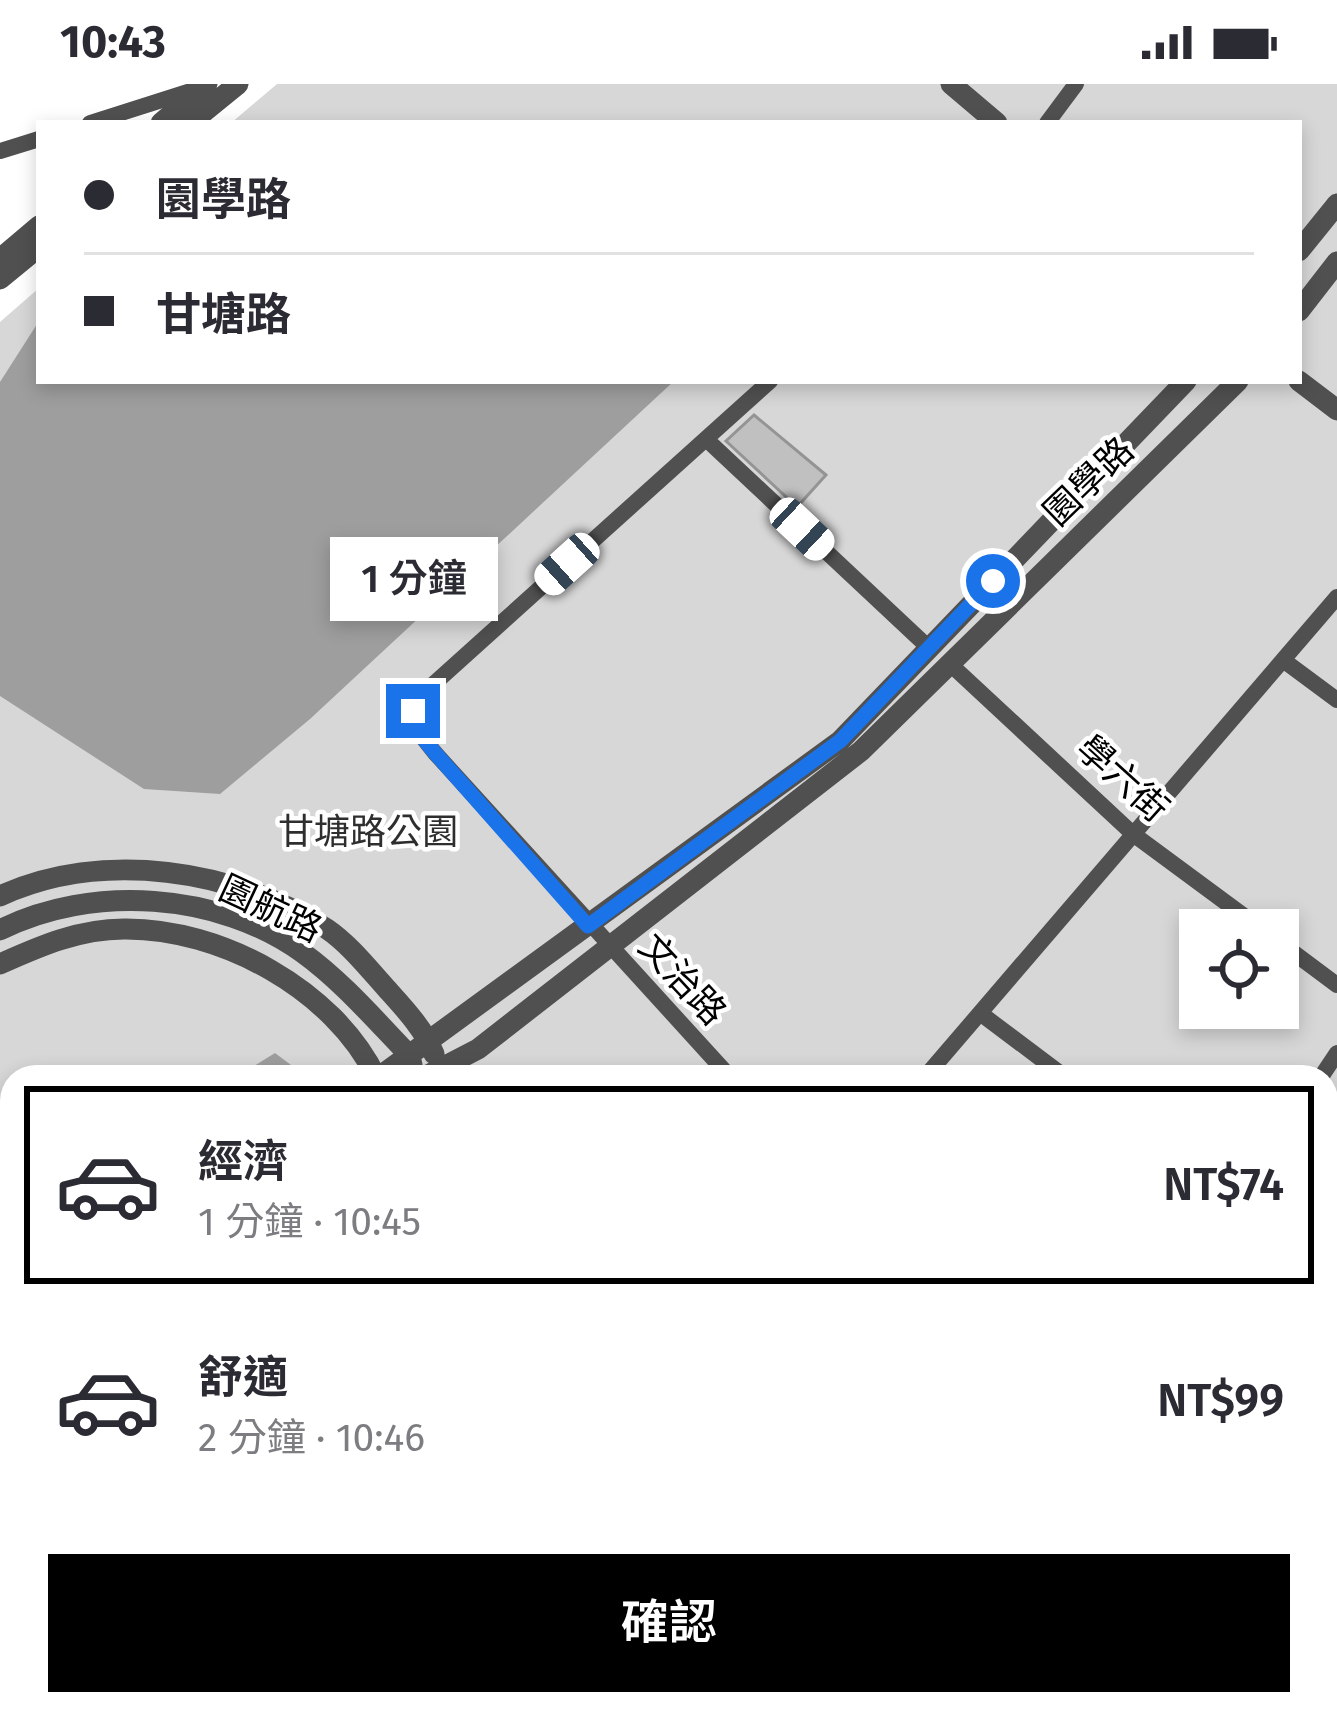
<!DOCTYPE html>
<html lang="zh-TW">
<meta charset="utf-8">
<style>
body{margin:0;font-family:"Fira Sans","Noto Sans TC",sans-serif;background:#f7f7f7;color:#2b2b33;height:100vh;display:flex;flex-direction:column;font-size:45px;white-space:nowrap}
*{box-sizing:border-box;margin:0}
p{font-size:39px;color:#7c7c81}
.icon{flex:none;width:66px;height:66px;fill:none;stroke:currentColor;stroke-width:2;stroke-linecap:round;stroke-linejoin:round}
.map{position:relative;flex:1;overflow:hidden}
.drawer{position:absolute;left:0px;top:981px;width:1338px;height:651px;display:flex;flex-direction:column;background:#fff;border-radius:36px 36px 0 0;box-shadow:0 6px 18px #0003}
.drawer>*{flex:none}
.hud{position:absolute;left:36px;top:36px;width:1266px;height:264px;border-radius:0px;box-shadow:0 6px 18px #0003;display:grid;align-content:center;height:264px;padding:0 48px;background:#fff}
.controls{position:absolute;left:1179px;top:825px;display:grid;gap:24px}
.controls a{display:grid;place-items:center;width:120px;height:120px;border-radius:0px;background:#fff;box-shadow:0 6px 18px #0003;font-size:60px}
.end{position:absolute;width:54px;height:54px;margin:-27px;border:15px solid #1a73e8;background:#fff;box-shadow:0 0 0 6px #fff}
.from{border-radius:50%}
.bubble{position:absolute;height:84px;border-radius:0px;background:#fff;box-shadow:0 6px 18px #0003;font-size:39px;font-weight:600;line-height:84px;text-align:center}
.car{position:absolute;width:36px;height:72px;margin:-36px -18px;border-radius:15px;box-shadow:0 0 9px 3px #0007;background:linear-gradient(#fff 24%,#345 0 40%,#fff 0 76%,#345 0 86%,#fff 0)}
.hud b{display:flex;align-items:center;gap:42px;height:114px;font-size:45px}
.hud b+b{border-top:3px solid #e1e1e2}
.hud i{width:30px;height:30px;background:#2b2b33}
ul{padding:21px 0 0;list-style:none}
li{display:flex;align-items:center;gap:36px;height:198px;margin:0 24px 18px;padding:0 24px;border:6px solid transparent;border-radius:0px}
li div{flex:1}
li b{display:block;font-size:45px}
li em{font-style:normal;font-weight:600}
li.selected{border-color:#000}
li>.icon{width:108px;height:108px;stroke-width:1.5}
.cta{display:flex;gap:24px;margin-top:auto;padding:24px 48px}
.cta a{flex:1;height:138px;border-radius:0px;background:#000;color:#fff;font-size:48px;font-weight:600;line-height:138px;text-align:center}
.status{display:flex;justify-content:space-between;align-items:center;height:84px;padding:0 60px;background:#fff;direction:ltr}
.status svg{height:33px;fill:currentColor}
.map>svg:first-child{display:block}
.green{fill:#d7d7d7;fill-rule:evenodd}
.water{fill:#9e9e9e}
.building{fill:#c0c0c0;stroke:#949494;stroke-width:3}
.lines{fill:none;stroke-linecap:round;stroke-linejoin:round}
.path{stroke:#727272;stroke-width:3;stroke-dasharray:3 6;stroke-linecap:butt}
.service{stroke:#505050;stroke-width:8}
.minor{stroke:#505050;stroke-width:16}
.tertiary{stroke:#505050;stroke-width:21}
.route{stroke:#1a73e8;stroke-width:15}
.labels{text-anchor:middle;stroke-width:9;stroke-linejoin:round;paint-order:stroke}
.street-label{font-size:36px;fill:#000;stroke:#fff}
.park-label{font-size:36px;fill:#2e2e2e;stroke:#fff}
</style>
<div class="status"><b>10:43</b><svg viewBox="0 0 49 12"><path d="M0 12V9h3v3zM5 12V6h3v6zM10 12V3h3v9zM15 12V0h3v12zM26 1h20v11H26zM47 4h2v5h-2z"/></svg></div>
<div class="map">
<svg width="1337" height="1631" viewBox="0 0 1337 1631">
<rect width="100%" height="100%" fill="#fff"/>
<!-- green -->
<path class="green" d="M 277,0 L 1337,0 L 1337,1631 L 0,1631 L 0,238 L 39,204 L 39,297 L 1299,297 L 1299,39 L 231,39 ZM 1200,846 L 1278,846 L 1278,924 L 1200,924 ZM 12,993 L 1326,993 L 1326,1620 L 12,1620 Z"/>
<!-- water -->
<path class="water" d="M 39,237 L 39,297 L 674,297 L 310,635 L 220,710 L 144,705 L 0,612 L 0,298 Z
M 275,969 L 307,993 L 236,993 Z
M 12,1135 L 12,1620 L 195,1620 L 184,1631 L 0,1631 L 0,1142 Z"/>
<!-- building -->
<path class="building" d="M 754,331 L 826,391 L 797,423 L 726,357 Z"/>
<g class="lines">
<!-- path -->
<path class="path" d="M 530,1620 L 546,1631"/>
<!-- service -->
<path class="service" d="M 1001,1620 L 1016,1631"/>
<!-- minor -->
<path class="minor" d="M 90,39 L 197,5
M 1047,39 L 1076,0
M 0,67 L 39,55
M 706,355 L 929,564
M 1283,576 L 1337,616
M 949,579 L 1133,750 L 1263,846
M 1278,857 L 1337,901
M 980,929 L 1065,993
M 730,993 L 435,669 L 420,650 L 413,627 L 427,606 L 770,297
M 925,993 L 1337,513
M 1321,993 L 1337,969
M 1326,1189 L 1337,1198
M 1326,1464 L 1337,1471
M 832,1631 L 844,1620"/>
<!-- tertiary -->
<path class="tertiary" d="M 951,0 L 997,39
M 161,39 L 207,0
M 190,39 L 238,0
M 1299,167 L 1337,120
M 0,175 L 39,142
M 0,195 L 39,163
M 1299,227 L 1337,178
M 1299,297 L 1337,326
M 0,812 C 102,765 235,785 327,845 C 349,860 368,884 386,904 C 404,924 424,945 434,970
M 0,846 C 91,800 219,808 303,869 C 343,898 376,937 410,972 L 412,981
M 0,880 C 40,862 79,845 124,845 C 221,844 334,906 376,993
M 379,993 L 840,657 L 1186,297
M 424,993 L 478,965 L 861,667 L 1238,297
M 227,1631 L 239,1620
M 275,1631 L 287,1620
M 321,1631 L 334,1620"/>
</g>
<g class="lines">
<!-- route -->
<path class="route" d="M 413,627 L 420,650 L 435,669 L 588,842 L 840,657 L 993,497"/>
</g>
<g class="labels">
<!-- street labels -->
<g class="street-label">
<text transform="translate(1088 397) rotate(-44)" y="13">園學路</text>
<text transform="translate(1123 694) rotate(42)" y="13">學六街</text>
<text transform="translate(271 824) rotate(25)" y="13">園航路</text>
<text transform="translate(683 895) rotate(47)" y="13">文治路</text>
</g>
<!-- park labels -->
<g class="park-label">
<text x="368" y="760">甘塘路公園</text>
</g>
</g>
</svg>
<div class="controls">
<a><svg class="icon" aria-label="locate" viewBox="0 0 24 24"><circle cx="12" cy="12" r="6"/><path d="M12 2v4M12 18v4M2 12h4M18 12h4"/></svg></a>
</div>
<i class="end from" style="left:993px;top:497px"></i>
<i class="end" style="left:413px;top:627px"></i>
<div class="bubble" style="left:330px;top:453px;width:168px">1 分鐘</div>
<i class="car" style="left:802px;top:445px;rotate:133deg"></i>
<i class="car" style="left:567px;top:480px;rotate:228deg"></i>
<div class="hud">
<b><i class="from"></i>園學路</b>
<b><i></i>甘塘路</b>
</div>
<section class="drawer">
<ul>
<li class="selected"><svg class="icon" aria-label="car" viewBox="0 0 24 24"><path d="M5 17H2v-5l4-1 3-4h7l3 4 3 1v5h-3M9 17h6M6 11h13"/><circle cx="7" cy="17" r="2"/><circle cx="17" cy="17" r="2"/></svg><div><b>經濟</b><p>1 分鐘 · 10:45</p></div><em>NT$74</em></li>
<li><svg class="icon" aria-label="car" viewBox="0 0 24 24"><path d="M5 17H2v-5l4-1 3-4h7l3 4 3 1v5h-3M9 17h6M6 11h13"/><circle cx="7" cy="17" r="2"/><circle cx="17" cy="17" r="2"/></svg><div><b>舒適</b><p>2 分鐘 · 10:46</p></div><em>NT$99</em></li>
</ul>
<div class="cta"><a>確認</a></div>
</section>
</div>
